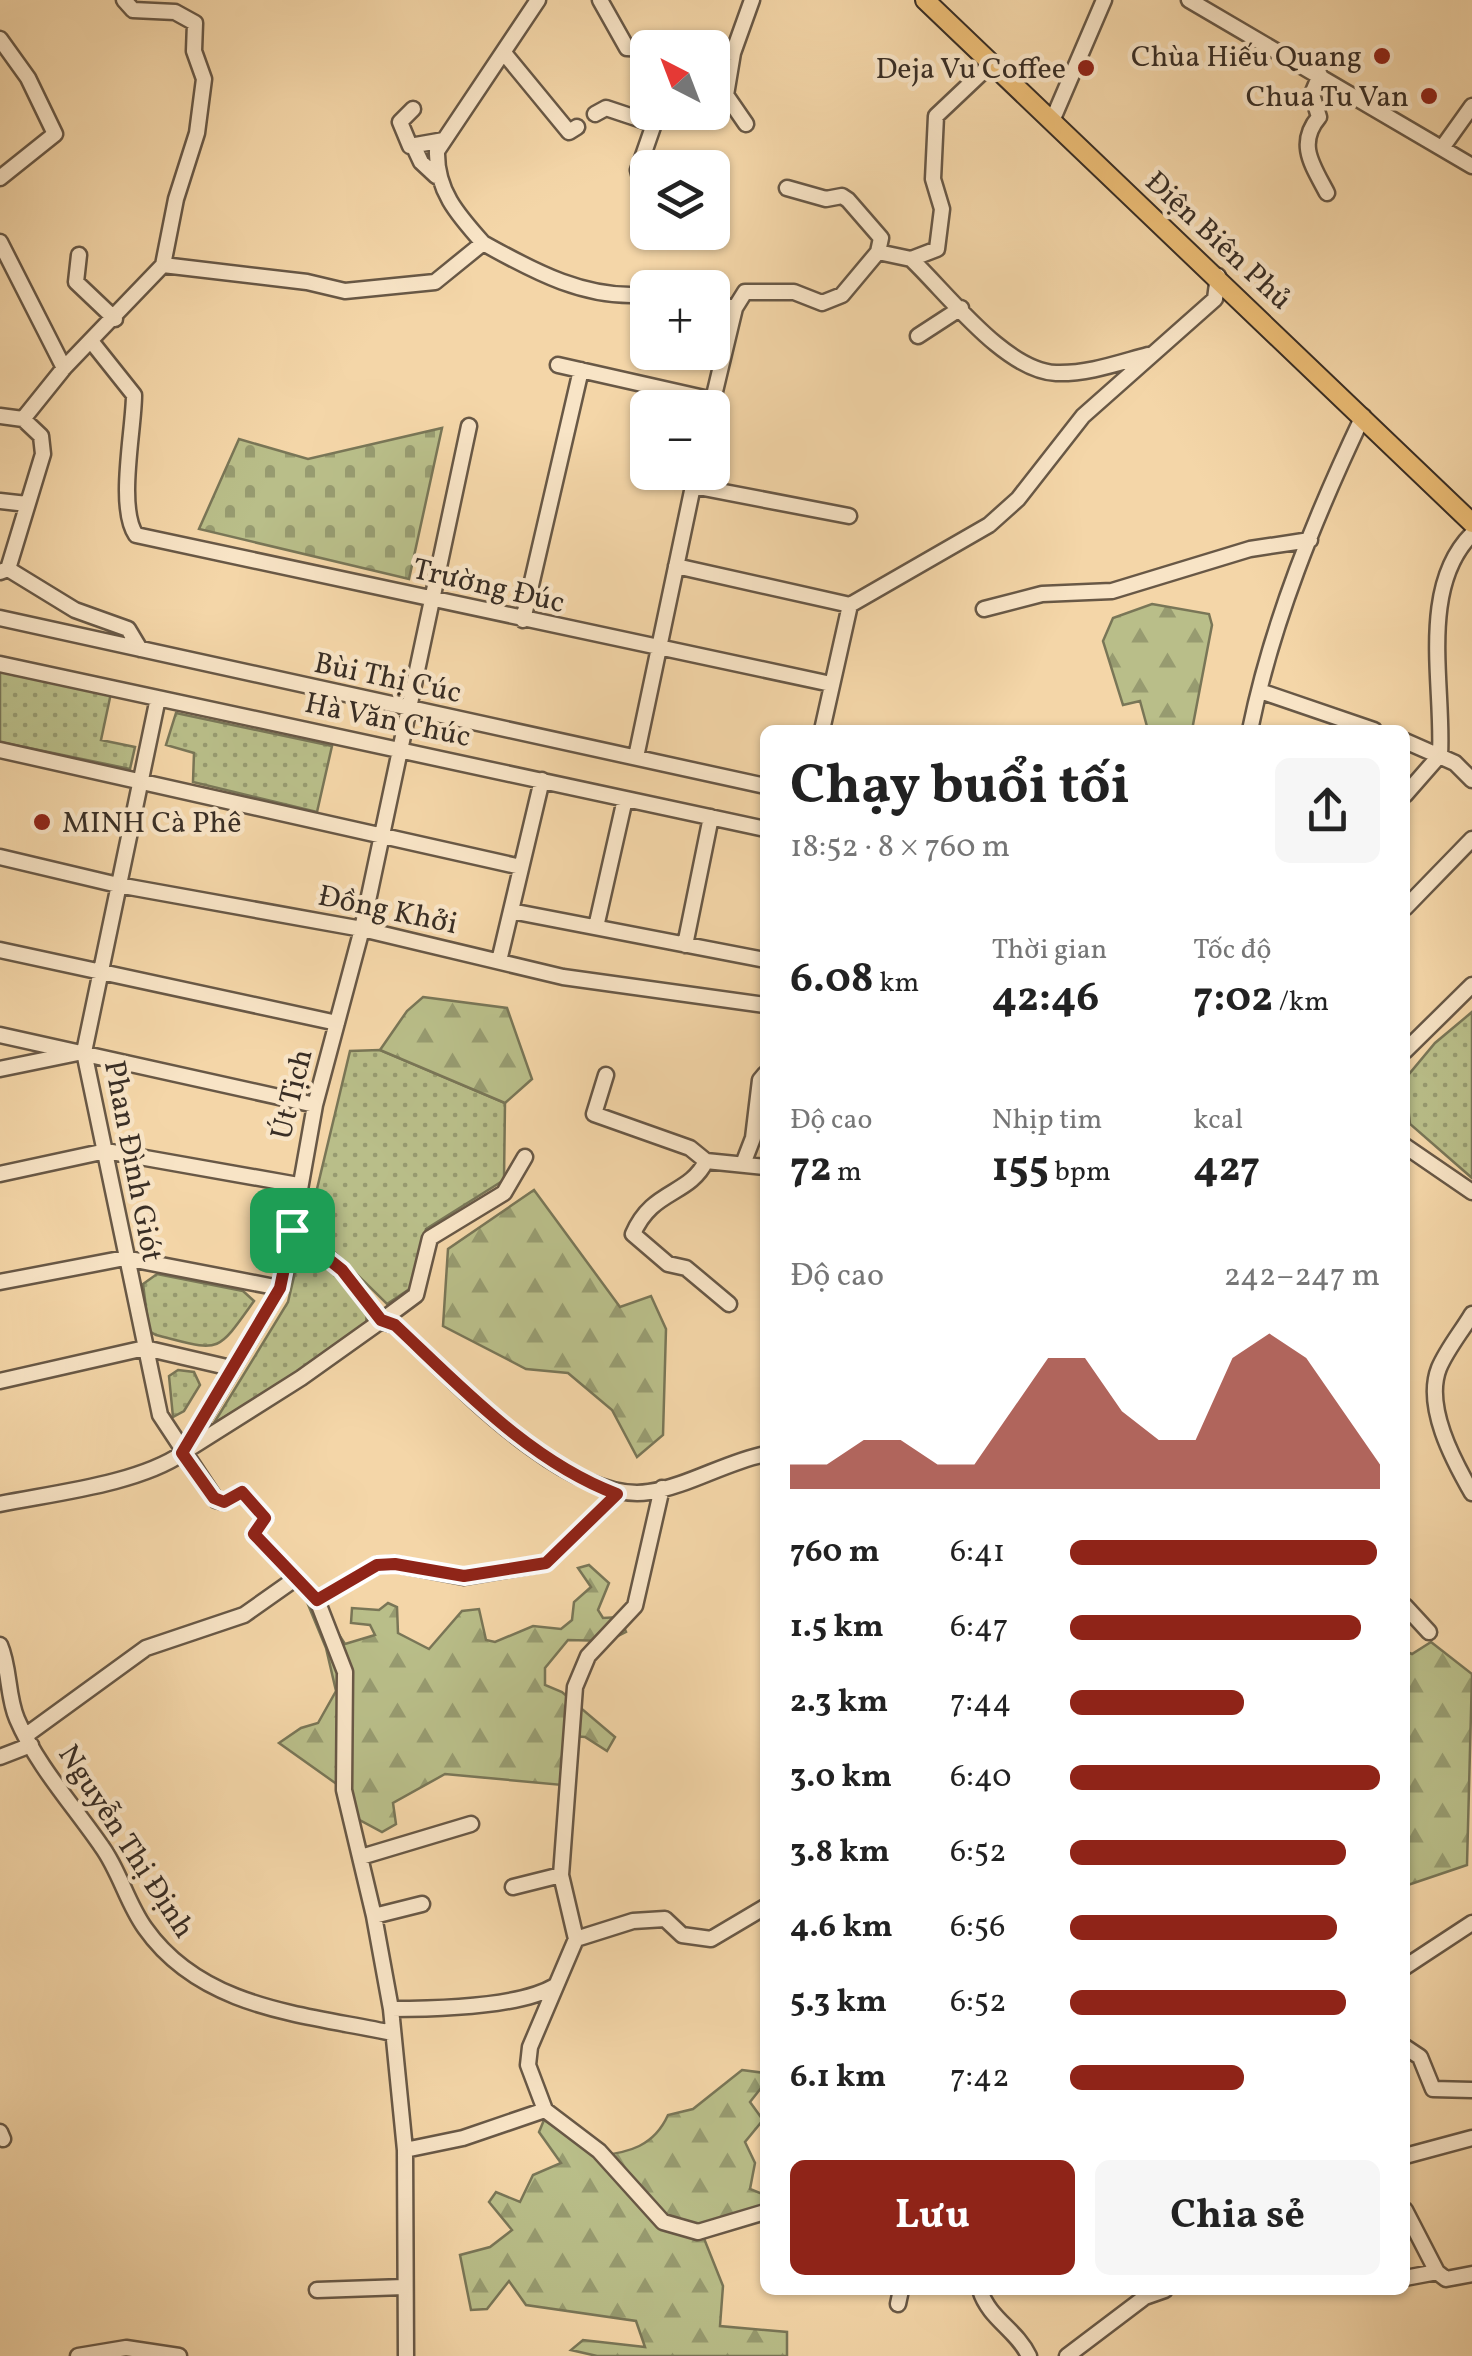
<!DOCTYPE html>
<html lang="vi">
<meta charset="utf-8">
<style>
body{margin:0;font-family:Vollkorn,serif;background:#f6f6f6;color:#222;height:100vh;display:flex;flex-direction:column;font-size:38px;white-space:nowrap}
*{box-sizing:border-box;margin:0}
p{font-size:32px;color:#767676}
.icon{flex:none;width:55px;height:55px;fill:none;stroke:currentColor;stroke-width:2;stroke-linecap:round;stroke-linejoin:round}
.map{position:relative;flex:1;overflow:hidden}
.details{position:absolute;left:760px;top:725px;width:650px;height:1570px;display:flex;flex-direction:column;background:#fff;border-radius:15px;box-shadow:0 2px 8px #0004}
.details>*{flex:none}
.needle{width:65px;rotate:318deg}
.buttons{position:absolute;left:630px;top:30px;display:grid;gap:20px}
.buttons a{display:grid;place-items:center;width:100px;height:100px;border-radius:15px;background:#fff;box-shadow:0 2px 8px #0004;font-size:50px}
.pin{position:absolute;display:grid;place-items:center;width:85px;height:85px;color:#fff;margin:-42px;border-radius:20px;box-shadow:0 5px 15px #0006}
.round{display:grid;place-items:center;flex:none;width:105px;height:105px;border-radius:15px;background:#f6f6f6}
.overview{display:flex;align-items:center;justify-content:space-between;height:170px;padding:0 30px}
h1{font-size:55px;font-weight:700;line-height:75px}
.stats{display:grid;grid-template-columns:repeat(3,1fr);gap:15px;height:170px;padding:10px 30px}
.stats div{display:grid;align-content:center}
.stats b{font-size:42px;font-weight:700}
.stats small{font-size:28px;font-weight:400}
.stats p{font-size:28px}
.chart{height:280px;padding:20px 30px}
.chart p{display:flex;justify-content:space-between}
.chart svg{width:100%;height:180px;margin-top:10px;fill:#8f2418;opacity:.7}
.cta{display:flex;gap:20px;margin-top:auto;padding:20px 30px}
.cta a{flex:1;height:115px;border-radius:15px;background:#8f2418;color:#fff;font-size:40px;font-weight:700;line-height:115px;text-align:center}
.cta a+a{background:#f6f6f6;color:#222}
ul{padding:0 30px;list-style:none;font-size:32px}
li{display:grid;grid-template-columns:160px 120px 1fr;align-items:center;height:75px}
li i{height:25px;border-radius:12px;background:#8f2418}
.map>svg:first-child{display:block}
.grass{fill:url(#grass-dots);stroke:#797657;stroke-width:2.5}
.forest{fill:url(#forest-firs);stroke:#797657;stroke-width:2.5}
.cemetery{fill:url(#cemetery-stones);stroke:#797657;stroke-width:2.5}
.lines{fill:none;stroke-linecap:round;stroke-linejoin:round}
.minor-casing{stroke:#685846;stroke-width:19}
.major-casing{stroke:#392e25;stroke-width:22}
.minor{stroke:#f8e4c6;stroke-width:14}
.major{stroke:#eabb74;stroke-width:18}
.route-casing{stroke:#fff;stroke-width:20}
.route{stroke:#8f2418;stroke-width:12}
.poi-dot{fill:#8f2418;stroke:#f8e4c6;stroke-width:4}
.labels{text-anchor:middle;stroke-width:9;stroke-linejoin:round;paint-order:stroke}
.poi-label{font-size:30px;fill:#392e25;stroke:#f8e4c6;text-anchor:end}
.street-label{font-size:30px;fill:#392e25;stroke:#f8e4c6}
</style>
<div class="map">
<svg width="1472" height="2356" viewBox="0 0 1472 2356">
<defs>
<pattern id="grass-dots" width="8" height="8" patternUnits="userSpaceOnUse" patternTransform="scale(2.5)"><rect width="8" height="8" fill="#b9be89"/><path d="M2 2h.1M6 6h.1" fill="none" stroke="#979b70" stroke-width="1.8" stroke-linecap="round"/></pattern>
<pattern id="forest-firs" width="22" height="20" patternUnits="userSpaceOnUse" patternTransform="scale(2.5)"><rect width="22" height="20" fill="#b9be89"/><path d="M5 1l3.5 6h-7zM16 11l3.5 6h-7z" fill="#979b70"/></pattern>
<pattern id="cemetery-stones" width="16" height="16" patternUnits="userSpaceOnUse" patternTransform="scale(2.5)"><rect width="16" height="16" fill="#b9be89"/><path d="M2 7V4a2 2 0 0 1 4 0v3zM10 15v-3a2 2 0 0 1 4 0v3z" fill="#979b70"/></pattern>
</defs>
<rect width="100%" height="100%" fill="#f4d6a8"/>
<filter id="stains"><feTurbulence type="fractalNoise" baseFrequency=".002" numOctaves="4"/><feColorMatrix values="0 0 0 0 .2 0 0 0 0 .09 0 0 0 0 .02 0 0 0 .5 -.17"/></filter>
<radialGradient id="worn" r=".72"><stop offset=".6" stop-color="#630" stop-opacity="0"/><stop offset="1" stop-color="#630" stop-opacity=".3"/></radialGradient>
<path class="grass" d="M0,670L111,693L101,740L135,747L130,769L0,742Z
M176,713L332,746L317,812L193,782L194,753L166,745Z
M1472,1012V1178L1410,1124L1405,1079L1435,1043Z
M380,1050L505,1103L504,1180L426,1229L411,1288L387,1304L319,1237L311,1214L350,1051Z
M313,1250L367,1309L366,1326L295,1376L214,1423L288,1302L300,1251Z
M157,1274L243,1291L254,1301C215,1356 220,1351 156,1335L149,1331L143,1284Z
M178,1370L194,1372L200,1385L184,1411L173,1417L169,1376Z"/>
<path class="forest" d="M1152,604L1209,614L1212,625L1192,730H1148L1140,701L1123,705L1103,641L1113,618Z
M423,997L507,1008L532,1079L505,1103L380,1050L407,1011Z
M534,1190L620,1307L651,1296L666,1329L663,1435L637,1457L612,1410L568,1373L526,1369L443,1326L448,1249Z
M589,1565L609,1583L598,1610L603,1618L620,1617L626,1632L608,1641L568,1640L545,1668V1685L562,1692L615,1737L607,1751L585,1737L573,1736V1786L445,1774L393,1803L396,1824L382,1832L356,1818L338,1785L279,1743L301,1728L318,1723L336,1691L326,1648L307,1602L316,1599L345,1644L375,1635L370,1625L351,1623L352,1608L379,1610L388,1603L397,1607L398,1633L429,1649L462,1611L479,1609L486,1640L495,1642L533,1626L561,1629L572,1620L574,1602L591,1587L578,1568Z
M1431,1642L1472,1674L1467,1865L1405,1886V1651L1412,1654Z
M742,2070L765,2073V2083L750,2102L763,2120L745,2142L755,2163L750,2189L765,2195V2212L703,2236L723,2286L720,2326L787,2332V2356H597L571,2350L583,2340L645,2347L636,2321L526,2305L509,2281L487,2309L471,2310L460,2255L490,2247L512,2230L489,2202L496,2192L520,2202L533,2175L561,2163L539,2132L544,2120L597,2156C629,2153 654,2146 668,2115L693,2109Z"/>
<path class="cemetery" d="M442,428L409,579L199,529L239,439L308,459Z"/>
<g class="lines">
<defs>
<path id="minor" d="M600,0L627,48L648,49
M1189,0L1472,166
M0,39L28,78L55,134L0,178
M712,52L733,53
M504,53L569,132L577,127
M1320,75L1312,94L1319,117C1296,144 1313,166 1327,193
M413,109L400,122L410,146L444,140
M595,114L606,108L654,124L638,170L648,210
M1052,121L1104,0
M746,124L726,95L733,53L752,0
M414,147L421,162L436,176
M1442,148L1472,106
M787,188L826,199L842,196L848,200L881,238L878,252
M0,242L64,368
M483,243C533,271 588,301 648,294
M79,255L76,282L115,319
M911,259C947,293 1005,371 1056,373C1088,374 1118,363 1148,355
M163,265L307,282L345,291L435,282L483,243C457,214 436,190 437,151L538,0
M712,303L735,308
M918,336L961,308
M91,341L134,395C134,429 117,507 136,535L831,684
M558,365L713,400
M711,408L735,308L745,292H794L822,303L842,295L878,252L911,259L937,249L942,209L933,179L936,116L991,64
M0,416L23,419
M693,486L849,516
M0,501L27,504
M676,566L850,605
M8,569L75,610L128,629L140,649
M0,572L8,569L43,454L41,436L23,419L64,368L163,265L176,199L197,133L204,79L194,51L195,23L175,12L133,10L124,0
M984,609L1042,594L1112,591L1250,549L1310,540
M0,618L765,786
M523,620L581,370
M0,664L765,829
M1260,691L1374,730
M158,698L84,1052L160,1415L216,1500L224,1502L242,1492L265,1518L254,1534L317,1600L345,1672L344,1790L374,1916
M822,730L850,605L989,525L1018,499L1083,416L1215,299L1218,276
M1250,730C1272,622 1316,515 1363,416
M1405,741L1455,763L1472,780
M0,750L521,867
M636,757L696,472
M1405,795L1440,755C1444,686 1418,588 1472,534
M0,857L118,885L362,929L563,977L765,1005
M1405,908L1472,839
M511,911L765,960
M596,927L625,799
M685,945L711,817
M0,950L337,1023
M499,961L542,780
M0,1035L315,1105
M1405,1051L1472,985
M0,1069L78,1053
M606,1075L594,1114L690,1148L706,1161L765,1167
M1405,1146L1472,1192
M706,1161C689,1196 652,1189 633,1234L668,1264L686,1268L729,1304
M743,1164L753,1138L760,1080L765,1074
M0,1174L106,1151L298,1185
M292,1231L342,1270L381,1321L416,1295L430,1238L504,1193L525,1157
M0,1282L125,1258L280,1288
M1472,1314C1462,1331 1447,1349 1439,1368C1424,1406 1453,1460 1472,1493
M0,1381L145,1348L231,1368
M187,1450L301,1378L381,1321L395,1325C452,1378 567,1505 649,1492C688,1486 726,1462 765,1454
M662,1488L635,1606L588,1656L575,1687L561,1875L576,1939L633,1921L665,1919L682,1935L711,1939L765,1907
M0,1504C54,1493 138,1484 183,1453L280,1288L286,1268L315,1105L362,929L469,426
M317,1600L377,1565L395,1564L464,1577L546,1563L617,1494
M1405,1606L1429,1632
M0,1645C10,1668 7,1696 17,1719C37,1766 74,1806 102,1847C120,1872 127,1903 145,1928C202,2009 303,2014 392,2033
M25,1736L146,1648L244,1615L295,1579
M0,1757L31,1745
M361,1857L471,1824
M513,1887L561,1875
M576,1939L530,2047L528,2065L545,2110L599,2151L663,2222L698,2232L765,2212
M1405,1967L1472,1923
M391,2009C433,2009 520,2007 555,1986
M1405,2047L1420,2057L1433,2089L1472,2090
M0,2132L3,2139
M405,2150L463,2138L545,2110
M1405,2156L1472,2138
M1405,2210L1437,2272L1446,2279L1472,2274
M1405,2278L1437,2272
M317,2290L404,2287
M980,2290C989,2319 1016,2329 1029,2356
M898,2304L901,2290
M78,2356L126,2348L179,2356
M406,2356L405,2150L391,2009L374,1916L422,1904
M1067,2356L1145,2297L1165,2290"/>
<path id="major" d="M925,0L1472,523"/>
</defs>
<use href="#minor" class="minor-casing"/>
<use href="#major" class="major-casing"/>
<use href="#minor" class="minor"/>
<use href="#major" class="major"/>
</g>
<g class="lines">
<defs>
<path id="route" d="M292,1230L342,1270L381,1320L395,1325C461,1387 531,1462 617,1494L546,1563L464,1576L395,1564L377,1565L317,1600L254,1534L265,1518L242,1492L224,1502L214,1498L182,1453L280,1288Z"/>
</defs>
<use href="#route" class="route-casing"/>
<use href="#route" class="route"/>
</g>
<g class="poi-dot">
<circle cx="1382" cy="56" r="10"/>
<circle cx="1086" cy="68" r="10"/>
<circle cx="1429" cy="96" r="10"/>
<circle cx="42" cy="822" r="10"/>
</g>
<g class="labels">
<g class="poi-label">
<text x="1362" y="66">Chùa Hiếu Quang</text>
<text x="1066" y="78">Deja Vu Coffee</text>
<text x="1409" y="106">Chua Tu Van</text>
<text x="62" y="832" text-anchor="start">MINH Cà Phê</text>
</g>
<g class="street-label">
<text transform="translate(1219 240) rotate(43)" y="10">Điện Biên Phủ</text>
<text transform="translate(489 585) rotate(13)" y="10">Trường Đúc</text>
<text transform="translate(388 677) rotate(12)" y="10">Bùi Thị Cúc</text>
<text transform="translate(388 719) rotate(12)" y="10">Hà Văn Chúc</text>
<text transform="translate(388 909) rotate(12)" y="10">Đồng Khởi</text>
<text transform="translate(291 1094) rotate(-76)" y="10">Út Tịch</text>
<text transform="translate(134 1161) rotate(79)" y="10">Phan Đình Giót</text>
<text transform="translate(127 1841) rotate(57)" y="10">Nguyễn Thị Định</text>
</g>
</g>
<rect width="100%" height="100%" filter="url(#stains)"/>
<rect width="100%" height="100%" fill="url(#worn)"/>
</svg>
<div class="buttons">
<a><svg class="needle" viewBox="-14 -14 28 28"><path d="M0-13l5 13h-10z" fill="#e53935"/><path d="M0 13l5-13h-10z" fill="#767676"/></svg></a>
<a><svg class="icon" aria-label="layers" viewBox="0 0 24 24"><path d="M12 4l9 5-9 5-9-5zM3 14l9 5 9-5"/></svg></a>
<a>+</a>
<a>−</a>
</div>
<div class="pin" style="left:292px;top:1230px;background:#1e9e55"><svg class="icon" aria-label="arrive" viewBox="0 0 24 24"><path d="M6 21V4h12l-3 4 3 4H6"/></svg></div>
<section class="details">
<div class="overview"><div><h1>Chạy buổi tối</h1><p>18:52 · 8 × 760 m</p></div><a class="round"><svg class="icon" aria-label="share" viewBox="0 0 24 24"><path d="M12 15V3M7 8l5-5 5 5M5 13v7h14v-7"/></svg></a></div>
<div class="stats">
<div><b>6.08<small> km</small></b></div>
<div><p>Thời gian</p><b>42:46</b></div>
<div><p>Tốc độ</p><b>7:02<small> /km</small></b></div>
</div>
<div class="stats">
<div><p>Độ cao</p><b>72<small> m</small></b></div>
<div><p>Nhịp tim</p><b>155<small> bpm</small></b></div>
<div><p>kcal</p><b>427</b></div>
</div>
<div class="chart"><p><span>Độ cao</span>242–247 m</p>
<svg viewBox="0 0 160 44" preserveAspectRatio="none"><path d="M0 44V38L10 38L20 32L30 32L40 38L50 38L60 25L70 12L80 12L90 25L100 32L110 32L120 12L130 6L140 12L150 25L160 38V44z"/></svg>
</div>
<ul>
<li><b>760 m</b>6:41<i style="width:99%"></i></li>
<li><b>1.5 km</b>6:47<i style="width:94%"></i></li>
<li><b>2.3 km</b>7:44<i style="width:56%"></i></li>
<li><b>3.0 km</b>6:40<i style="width:100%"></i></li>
<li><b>3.8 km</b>6:52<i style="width:89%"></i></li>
<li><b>4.6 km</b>6:56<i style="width:86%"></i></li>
<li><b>5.3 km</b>6:52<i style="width:89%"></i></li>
<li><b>6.1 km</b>7:42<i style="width:56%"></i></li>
</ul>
<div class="cta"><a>Lưu</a><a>Chia sẻ</a></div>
</section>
</div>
